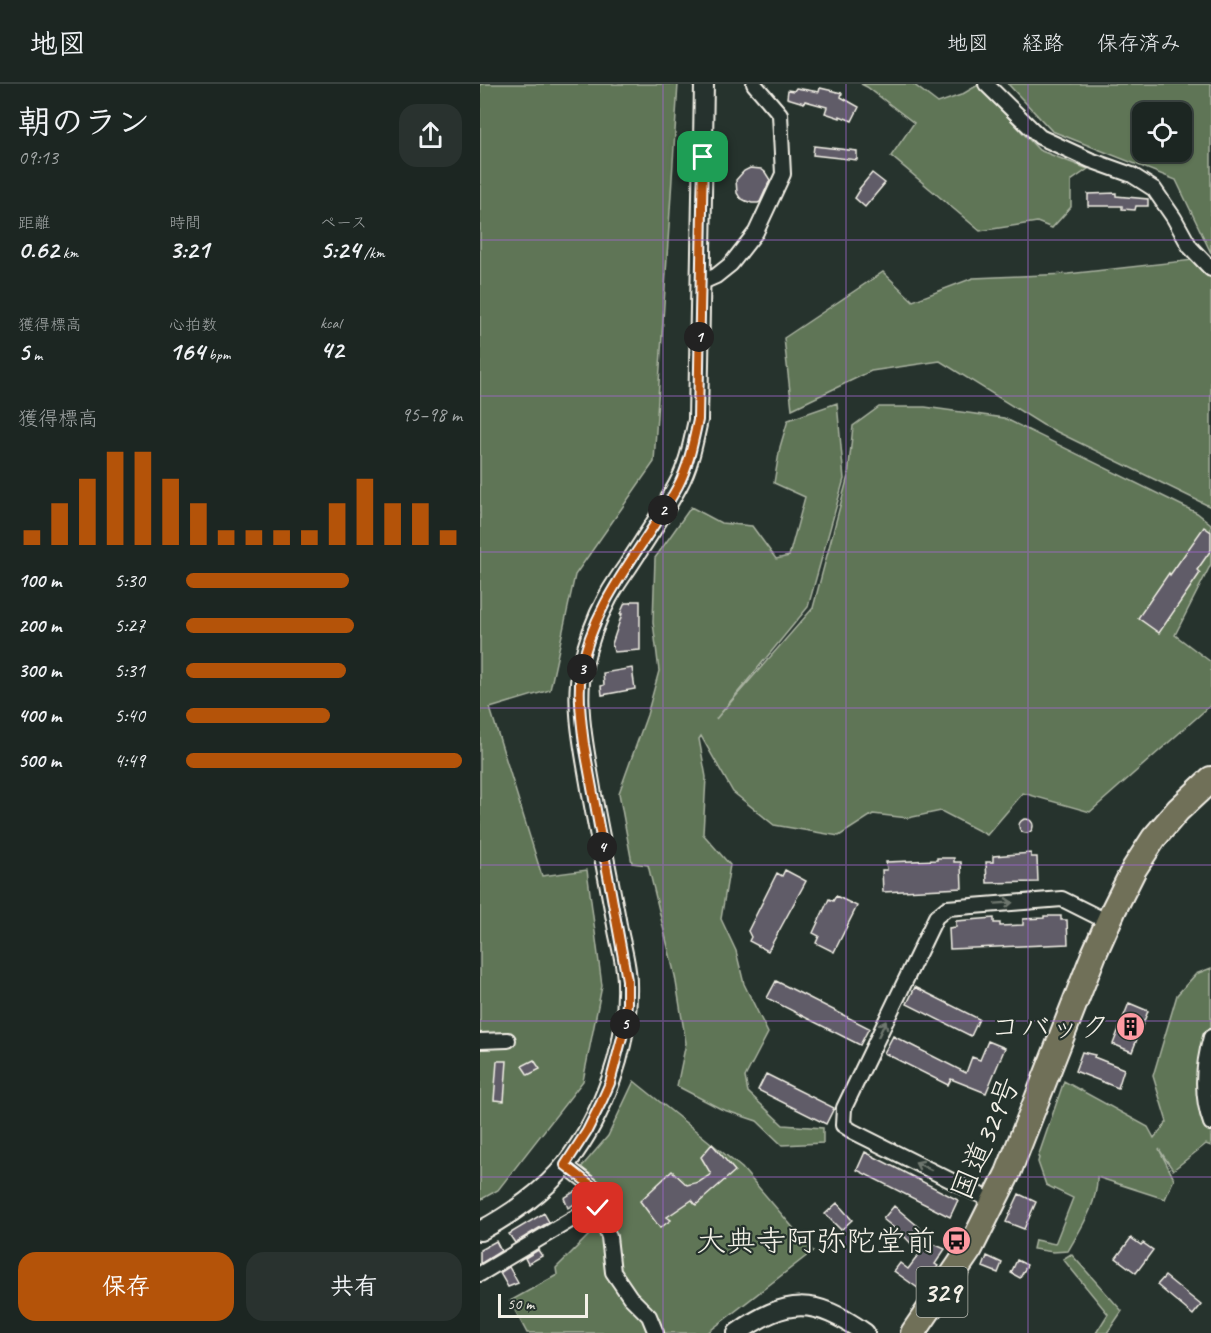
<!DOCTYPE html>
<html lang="ja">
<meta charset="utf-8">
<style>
body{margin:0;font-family:Caveat,"Klee One",sans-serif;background:#29322f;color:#f1f3f6;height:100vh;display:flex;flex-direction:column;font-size:22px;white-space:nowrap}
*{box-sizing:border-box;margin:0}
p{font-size:20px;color:#a0a5a5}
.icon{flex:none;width:33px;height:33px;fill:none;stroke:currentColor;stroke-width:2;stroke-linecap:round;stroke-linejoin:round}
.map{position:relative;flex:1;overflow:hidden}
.drawer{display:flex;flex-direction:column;background:#1c2622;width:480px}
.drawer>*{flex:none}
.buttons{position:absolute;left:652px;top:18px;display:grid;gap:12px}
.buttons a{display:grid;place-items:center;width:60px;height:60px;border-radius:12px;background:#1c2622;box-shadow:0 2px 4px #0004,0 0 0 2px #3a4340;font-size:30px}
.scale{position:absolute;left:18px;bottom:15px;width:90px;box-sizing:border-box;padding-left:6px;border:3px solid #f4f1e8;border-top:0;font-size:16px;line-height:21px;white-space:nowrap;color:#f4f1e8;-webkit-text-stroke:4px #26332d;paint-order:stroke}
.pin{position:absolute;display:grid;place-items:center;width:51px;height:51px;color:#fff;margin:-26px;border-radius:12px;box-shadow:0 3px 9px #0006}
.km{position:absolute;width:30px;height:30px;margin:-15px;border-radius:50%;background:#222;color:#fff;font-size:16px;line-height:30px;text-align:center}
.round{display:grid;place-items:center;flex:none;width:63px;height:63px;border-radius:18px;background:#29322f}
.headline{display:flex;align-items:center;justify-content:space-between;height:102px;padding:0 18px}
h1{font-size:33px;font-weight:800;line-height:45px}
.stats{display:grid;grid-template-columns:repeat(3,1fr);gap:9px;height:102px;padding:6px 18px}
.stats div{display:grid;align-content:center}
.stats b{font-size:26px;font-weight:800}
.stats small{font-size:16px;font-weight:400}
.stats p{font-size:16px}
.chart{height:168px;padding:12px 18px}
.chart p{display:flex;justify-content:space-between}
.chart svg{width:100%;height:108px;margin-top:6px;stroke:#b45309;stroke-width:6}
.button{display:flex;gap:12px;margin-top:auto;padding:12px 18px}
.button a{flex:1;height:69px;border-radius:18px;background:#b45309;color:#fff;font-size:24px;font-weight:800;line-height:69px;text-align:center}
.button a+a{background:#29322f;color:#f1f3f6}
ul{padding:0 18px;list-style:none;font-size:20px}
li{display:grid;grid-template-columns:96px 72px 1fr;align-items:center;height:45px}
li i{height:15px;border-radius:8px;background:#b45309}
header{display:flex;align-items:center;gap:36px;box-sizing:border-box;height:84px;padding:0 30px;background:#1c2622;border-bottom:2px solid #3a4340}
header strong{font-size:28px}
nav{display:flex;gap:33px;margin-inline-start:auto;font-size:21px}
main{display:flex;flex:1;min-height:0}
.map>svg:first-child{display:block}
.green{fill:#5e7457;stroke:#a9b2a0;stroke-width:1.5;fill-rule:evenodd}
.building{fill:#605c67;stroke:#f4f1e8;stroke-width:1.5}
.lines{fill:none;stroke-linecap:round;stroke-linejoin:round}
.street-casing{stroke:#f4f1e8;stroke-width:18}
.secondary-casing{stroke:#f4f1e8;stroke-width:22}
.highway-casing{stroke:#f4f1e8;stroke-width:28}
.street{stroke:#26332d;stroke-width:14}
.secondary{stroke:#26332d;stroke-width:18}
.highway{stroke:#706f59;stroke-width:24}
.oneway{stroke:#6e766e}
.route-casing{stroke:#fff;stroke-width:12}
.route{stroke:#b45309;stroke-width:8}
.grid{fill:none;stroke:#9f67cb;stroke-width:1.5;stroke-opacity:0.55}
.labels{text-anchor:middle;stroke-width:4.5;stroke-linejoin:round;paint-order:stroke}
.shield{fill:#26332d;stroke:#b6b8b0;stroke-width:1.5}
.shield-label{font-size:28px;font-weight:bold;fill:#f4f1e8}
.poi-label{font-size:30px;fill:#f4f1e8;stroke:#26332d;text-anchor:end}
.street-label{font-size:30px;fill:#f4f1e8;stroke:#26332d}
</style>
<header>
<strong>地図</strong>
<nav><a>地図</a><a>経路</a><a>保存済み</a></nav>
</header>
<main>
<section class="drawer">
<div class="headline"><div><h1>朝のラン</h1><p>09:13</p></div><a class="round"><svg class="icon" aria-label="share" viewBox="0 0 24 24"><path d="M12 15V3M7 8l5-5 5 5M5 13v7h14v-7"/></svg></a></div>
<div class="stats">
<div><p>距離</p><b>0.62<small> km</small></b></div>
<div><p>時間</p><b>3:21</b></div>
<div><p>ペース</p><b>5:24<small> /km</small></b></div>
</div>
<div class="stats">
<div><p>獲得標高</p><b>5<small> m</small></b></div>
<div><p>心拍数</p><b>164<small> bpm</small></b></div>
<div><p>kcal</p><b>42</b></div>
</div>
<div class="chart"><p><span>獲得標高</span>95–98 m</p>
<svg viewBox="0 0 160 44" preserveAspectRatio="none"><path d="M5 44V38M15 44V27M25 44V17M35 44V6M45 44V6M55 44V17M65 44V27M75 44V38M85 44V38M95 44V38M105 44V38M115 44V27M125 44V17M135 44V27M145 44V27M155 44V38"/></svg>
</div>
<ul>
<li><b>100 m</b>5:30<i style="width:59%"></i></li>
<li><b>200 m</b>5:27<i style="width:61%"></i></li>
<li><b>300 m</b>5:31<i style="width:58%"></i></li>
<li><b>400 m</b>5:40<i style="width:52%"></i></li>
<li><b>500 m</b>4:49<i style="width:100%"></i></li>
</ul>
<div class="button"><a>保存</a><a>共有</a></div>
</section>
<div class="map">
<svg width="731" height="1249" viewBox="0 0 731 1249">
<rect width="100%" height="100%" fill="#26332d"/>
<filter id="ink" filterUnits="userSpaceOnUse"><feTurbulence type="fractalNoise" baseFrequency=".0167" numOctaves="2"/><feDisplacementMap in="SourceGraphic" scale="12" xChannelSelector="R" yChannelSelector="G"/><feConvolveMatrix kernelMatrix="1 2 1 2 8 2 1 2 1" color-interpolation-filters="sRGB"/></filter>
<g filter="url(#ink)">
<path class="green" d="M0,0H198L174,378L95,491L70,606L10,624L62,792L107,786L122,902L103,997L18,1106L0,1116Z
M381,0H433L458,19L481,11L498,1L559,66L608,85L591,97V123L572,144L557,138L500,147L411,72L434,39L387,3Z
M528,0H731V169L696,96L572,47ZM663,28H702V68H663Z
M731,174V423L563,341L460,277L391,287L312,325L304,254L403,188L433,217L493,194L588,190Z
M357,319L364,395L328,523L236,635L333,524L368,392L373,342L399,323H445L524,334L717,429L731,440V480L695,551L731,578V621L610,728L543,709L507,751L461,727L428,734L393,730L359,752L294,741L253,708L221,652L219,655L226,693L223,750L250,781L241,835L256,867L264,900L288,949L265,993L268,1008L303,1041L343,1044V1059L302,1061L277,1037L241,1025L197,1002L206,959L195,892L168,781L152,779L139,709L167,631L179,587L173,538L175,474L211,423L241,439L272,442L296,475L309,472L325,413L294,399L300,363L308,336Z
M731,884V1062L726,1060L693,1086L679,1065L694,1095L685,1115L617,1093C618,1119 601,1144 588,1167L573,1168L553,1165L555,1156L575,1160L593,1114L566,1101L558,1078L559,1074L558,1073L584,997L668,1043L674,1054L687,1038L673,992L697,911L716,890Z
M154,997L262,1084L333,1167L227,1249H47L30,1217L77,1191L76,1184L118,1142L113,1111L98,1087L128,1052Z
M591,1170L642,1227L627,1249H616L628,1230L583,1175Z"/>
<path class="building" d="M316,4L339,8L340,4L362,9L361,13L379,23L372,37L360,32V34L345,29L347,23L325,17L324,19L307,14L308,6L314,7Z
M334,62L377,67V76L333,71Z
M270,84L281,85L285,88L290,96L280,118L278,119H272L266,117L260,114L257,109L256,96L264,87Z
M392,89L405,99L385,123L375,114L380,106L379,105Z
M636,109V112L668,115V122H656L655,126L642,125V122H608V110Z
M724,443L731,448V466L717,486L720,489L679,549L658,534L689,489L690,491Z
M152,517H160V566L134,568L132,560L142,530H140L145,519H151Z
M152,584L155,605L122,611L121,602L124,601L123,589Z
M539 742a7 7 0 1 1 14 0a7 7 0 1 1-14 0Z
M551,769V773H557L558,798L507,799L506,778H513V772Z
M457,774H474V778H481L482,804L403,808L402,786H407L406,778L457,776Z
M305,786L326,797L288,867L269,857L271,853L268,847L297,789L302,792Z
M356,812L377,822L354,868L336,859L339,852L333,849L349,815L353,817Z
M564,832H581V836H587L588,860L470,865L469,844L476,843V837L514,834V839H520V842L543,841V835L564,834Z
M296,897L389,944L380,961L287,914Z
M435,903L499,935L491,952L427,920Z
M649,919L668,927L652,968L633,960Z
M413,952L486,989L492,973L500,976L508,957L525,964L506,1009L471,995L468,1001L404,969Z
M602,968L615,971L614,973L644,985L638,1004L595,987Z
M54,976L60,985L48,991L42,982Z
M17,977H27L24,1017L14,1016Z
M286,990L354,1024L346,1040L278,1006Z
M232,1060L255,1087L216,1121L212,1116L187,1133L191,1136L180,1144L160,1117L192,1087L207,1101L219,1098L231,1090L221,1073Z
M385,1068L478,1116L470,1133L377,1086Z
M100,1104L108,1112L88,1124L84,1114Z
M539,1110L556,1118L544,1145L526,1138Z
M357,1119L372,1136L361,1146L345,1130Z
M414,1122L439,1143L449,1158L465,1165L455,1180L458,1182L442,1207L414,1187L420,1179L428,1185L440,1169L424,1152L403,1135Z
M64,1129L69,1138L35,1159L29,1150Z
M651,1154L661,1161L663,1159L673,1166L656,1189L636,1174Z
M16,1157L21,1167L0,1180V1166Z
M58,1166L62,1172L48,1180L45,1174Z
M507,1172L522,1179L518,1189L503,1183Z
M537,1176L547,1181L540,1194L531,1189Z
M29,1183L38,1199L28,1203L20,1189Z
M685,1192L721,1221L713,1231L677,1201Z"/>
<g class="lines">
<defs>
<path id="street" d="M506,0L560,53L610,76L652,91L674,105L694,134L710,163L731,185
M220,199L236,192L251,180L276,148L303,90L300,30L274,0
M731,953C723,981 721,1012 731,1039
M0,957L28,956
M85,1081L117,1106L118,1124L129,1153L133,1188L150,1213L169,1232L176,1249
M514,1118L372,1047L363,1041L364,1024L456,833L467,824L582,815L628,838
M0,1190L99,1131L118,1124"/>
<path id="secondary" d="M0,1147C30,1131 65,1107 86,1080C124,1030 149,962 147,899C147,880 140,859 137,841C129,797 120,754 112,711C106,673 94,623 102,585C107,560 116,535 128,513C134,502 141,492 148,482C165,456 183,429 198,401C209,381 213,359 218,336L224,0
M257,1249C307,1214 334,1213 385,1249"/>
<path id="highway" d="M433,1249L490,1165L528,1089L614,870L634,825L654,785L674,754L698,726L731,695"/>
</defs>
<use href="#street" class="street-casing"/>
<use href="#secondary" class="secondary-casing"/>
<use href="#highway" class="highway-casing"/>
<use href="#street" class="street"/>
<use href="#secondary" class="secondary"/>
<use href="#highway" class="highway"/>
</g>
<defs><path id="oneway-shaft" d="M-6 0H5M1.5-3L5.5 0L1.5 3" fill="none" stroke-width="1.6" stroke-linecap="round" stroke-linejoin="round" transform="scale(1.5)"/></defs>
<g class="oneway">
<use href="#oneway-shaft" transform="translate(524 819) rotate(-4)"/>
<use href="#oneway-shaft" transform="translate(402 945) rotate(-64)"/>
<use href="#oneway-shaft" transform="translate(443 1082) rotate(-154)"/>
</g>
</g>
<g class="lines" filter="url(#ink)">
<defs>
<path id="route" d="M118,1124L117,1106L85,1081L107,1047L121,1019L130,999L145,942L147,919V896L104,660C101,636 98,611 101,587C113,516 165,463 198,402C209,381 213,359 218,336L223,73"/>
</defs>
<use href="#route" class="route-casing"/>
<use href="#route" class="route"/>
</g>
<path class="grid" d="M183,0V1249M366,0V1249M548,0V1249M0,156H731M0,312H731M0,468H731M0,624H731M0,781H731M0,937H731M0,1093H731"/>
<defs>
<symbol id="building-disc" viewBox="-11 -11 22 22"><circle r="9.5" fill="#ff9aa2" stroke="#26332d"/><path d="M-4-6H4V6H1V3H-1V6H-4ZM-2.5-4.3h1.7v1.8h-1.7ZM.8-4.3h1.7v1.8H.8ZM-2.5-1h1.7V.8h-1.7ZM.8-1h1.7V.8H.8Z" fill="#111"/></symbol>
<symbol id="bus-disc" viewBox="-11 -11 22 22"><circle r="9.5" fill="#ff9aa2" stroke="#26332d"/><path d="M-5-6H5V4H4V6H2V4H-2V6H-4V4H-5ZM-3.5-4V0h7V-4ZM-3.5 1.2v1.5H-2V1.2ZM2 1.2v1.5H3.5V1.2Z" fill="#111"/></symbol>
</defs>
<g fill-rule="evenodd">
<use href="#building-disc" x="634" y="926" width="33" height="33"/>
<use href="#bus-disc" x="460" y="1140" width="33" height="33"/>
</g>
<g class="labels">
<rect class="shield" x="436.5" y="1183" width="51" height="50" rx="4.5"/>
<g class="shield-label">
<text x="462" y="1218">329</text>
</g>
<g class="poi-label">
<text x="630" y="953">コバック</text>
<text x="456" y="1167">大典寺阿弥陀堂前</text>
</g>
<g class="street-label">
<text transform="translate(505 1054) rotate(-67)" y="10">国道329号</text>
</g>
</g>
</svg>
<div class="buttons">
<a><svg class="icon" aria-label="locate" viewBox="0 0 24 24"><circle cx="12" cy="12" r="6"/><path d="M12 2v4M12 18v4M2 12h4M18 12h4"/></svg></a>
</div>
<div class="scale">50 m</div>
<div class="pin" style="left:223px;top:73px;background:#1e9e55"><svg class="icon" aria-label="arrive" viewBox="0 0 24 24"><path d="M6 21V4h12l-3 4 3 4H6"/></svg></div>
<div class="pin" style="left:118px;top:1124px;background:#d93025"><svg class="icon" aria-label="check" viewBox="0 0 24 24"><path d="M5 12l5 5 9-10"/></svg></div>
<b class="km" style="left:219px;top:253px">1</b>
<b class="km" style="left:183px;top:426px">2</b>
<b class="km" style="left:102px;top:585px">3</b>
<b class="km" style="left:122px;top:763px">4</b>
<b class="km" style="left:145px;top:940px">5</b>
</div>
</main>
